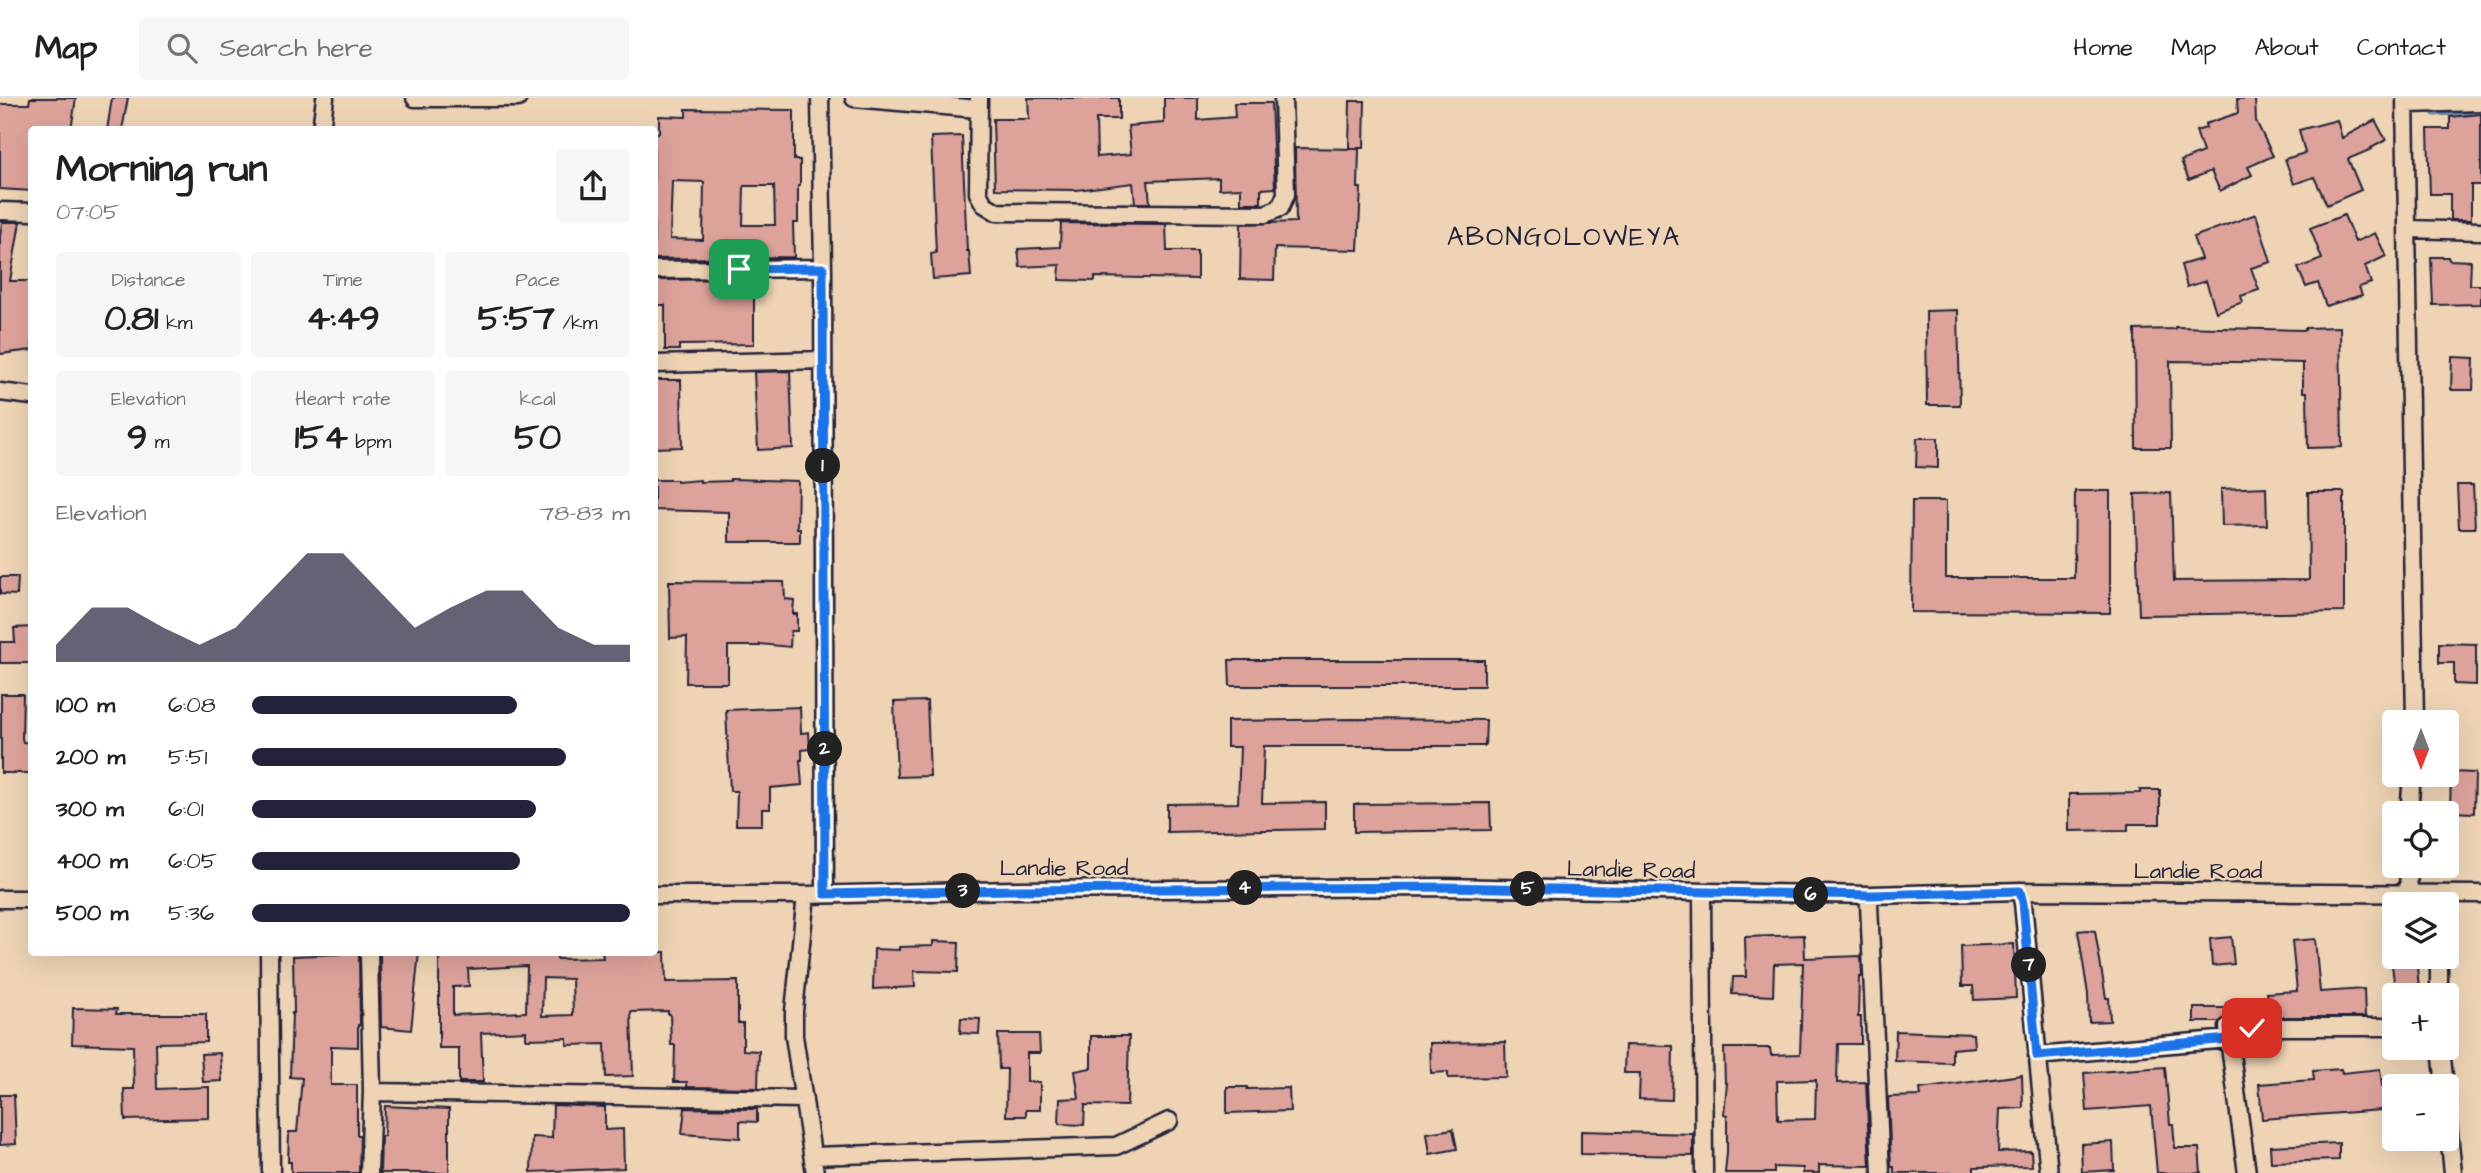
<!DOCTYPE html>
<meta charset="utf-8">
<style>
body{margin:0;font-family:"Architects Daughter",sans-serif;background:#f6f6f6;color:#202124;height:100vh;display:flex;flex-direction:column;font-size:26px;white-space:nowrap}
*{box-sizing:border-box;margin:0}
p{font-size:23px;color:#757577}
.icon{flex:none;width:38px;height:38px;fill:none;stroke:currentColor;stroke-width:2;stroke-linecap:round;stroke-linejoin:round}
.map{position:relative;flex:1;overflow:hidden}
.drawer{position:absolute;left:28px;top:28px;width:630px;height:830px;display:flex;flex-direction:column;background:#fff;border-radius:7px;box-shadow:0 7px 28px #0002}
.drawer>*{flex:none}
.needle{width:46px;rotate:180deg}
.fabs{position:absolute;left:2382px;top:612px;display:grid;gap:14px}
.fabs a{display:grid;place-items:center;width:77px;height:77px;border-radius:7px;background:#fff;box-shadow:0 7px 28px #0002;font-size:35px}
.pin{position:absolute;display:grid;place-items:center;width:60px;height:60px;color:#fff;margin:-30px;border-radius:14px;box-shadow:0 4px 10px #0006}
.km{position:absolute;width:35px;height:35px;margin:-18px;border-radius:50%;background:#222;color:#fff;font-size:19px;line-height:35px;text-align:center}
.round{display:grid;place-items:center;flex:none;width:74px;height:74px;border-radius:7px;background:#f6f6f6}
.head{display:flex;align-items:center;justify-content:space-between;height:119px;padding:0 28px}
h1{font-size:38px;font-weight:800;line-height:52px}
.metrics{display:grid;grid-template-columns:repeat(3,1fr);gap:10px;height:119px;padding:7px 28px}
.metrics div{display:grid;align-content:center;border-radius:7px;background:#f6f6f6;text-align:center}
.metrics b{font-size:35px;font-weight:800}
.metrics small{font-size:19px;font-weight:400}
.metrics p{font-size:19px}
.chart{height:196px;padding:14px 28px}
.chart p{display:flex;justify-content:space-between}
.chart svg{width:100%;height:126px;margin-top:7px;fill:#22223b;opacity:.7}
ul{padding:0 28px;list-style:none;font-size:23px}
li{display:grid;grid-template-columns:112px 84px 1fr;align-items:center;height:52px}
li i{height:18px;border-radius:9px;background:#22223b}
header{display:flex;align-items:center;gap:42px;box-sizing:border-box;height:98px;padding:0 35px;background:#fff;border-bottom:2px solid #e0e0e0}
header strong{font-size:33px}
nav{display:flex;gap:38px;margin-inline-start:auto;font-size:24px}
.search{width:490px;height:63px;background:#f6f6f6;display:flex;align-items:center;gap:18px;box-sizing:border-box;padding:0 24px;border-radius:7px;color:#757577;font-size:26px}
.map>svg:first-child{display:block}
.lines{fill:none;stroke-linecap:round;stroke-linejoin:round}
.stream{stroke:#6989ac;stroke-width:5}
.building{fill:#dda39b;stroke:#22223b;stroke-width:2;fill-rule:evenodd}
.minor-casing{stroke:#22223b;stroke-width:21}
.minor{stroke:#eed4b5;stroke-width:16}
.route-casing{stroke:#fff;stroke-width:14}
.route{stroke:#1a73e8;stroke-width:9}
.labels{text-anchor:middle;stroke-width:5;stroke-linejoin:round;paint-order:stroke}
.street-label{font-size:23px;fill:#22223b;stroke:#eed4b5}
.quarter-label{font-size:26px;letter-spacing:2px;fill:#22223b;stroke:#eed4b5}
</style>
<header>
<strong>Map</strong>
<div class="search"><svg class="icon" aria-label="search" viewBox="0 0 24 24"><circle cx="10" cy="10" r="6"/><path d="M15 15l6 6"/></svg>Search here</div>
<nav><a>Home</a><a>Map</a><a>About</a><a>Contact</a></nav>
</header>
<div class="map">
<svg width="2481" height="1075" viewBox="0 0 2481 1075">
<rect width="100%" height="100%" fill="#eed4b5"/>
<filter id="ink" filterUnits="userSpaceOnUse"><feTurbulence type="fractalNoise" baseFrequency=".0143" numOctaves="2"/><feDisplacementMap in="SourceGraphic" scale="14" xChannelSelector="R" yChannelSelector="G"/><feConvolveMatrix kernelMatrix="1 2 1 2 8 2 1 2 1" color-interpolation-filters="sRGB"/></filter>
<g filter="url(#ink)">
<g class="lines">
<path class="stream" d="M2434,16L2481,14"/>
</g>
<path class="building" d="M30,0H76L71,32H32V93L0,91V6H29Z
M112,0H128L122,32H107Z
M1028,0H1119V21H1096L1097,59L1131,56L1128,28L1164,25V0H1198V22L1235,19L1234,5H1271L1275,90L1261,91V105H1241V90L1219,91V80L1148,83L1150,105H1135L1133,85L1076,92L995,91L993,21H1029Z
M2255,0L2256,23L2273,58L2248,69L2252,77L2220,93L2211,73L2189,82L2181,63L2203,54L2196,33L2206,30L2205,26L2238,15L2237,1Z
M1350,3H1365L1364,50H1349Z
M686,11L794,12V62H800V88H798V125H793L794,159L654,161V35H659V18L686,19ZM672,83L704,84L703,142L670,141ZM744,88H774L775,127H743Z
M2481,16V87H2471V122H2450V96H2430L2428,31H2450V19Z
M2337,22L2342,40L2375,22L2386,42L2371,50L2372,51L2348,61L2361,92L2327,107L2314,79L2294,86L2285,61L2305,55L2299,32Z
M962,38L967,153H969L971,178L933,181L931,156L936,155L931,39Z
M1295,50L1359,51L1358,90H1361L1358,152L1275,150L1274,182L1240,181L1241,126L1296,124Z
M2256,116L2271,164L2251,170L2259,192L2241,198L2243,204L2216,214L2206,183L2187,189L2181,167L2201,161L2193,139Z
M2344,117L2355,144L2375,135L2386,158L2365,168L2371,185L2359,189L2362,197L2326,208L2318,185L2306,189L2298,170L2322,161L2310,130Z
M2,124H20L10,183H32V252L0,256V138Z
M1061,125L1166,126L1167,153H1197V181L1095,179V183L1059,182L1060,167L1020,169L1018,151L1060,149Z
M2431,159H2448L2449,162L2471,163L2470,187H2481V206L2433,207Z
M754,181V246L679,247V252H665V207H654V182Z
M1958,212L1960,307H1927L1926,213Z
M2175,229L2305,232V230L2340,229L2342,349L2308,350L2307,294H2303V265L2170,263L2171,350H2136L2135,232L2175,231Z
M2452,259L2474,260L2473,292H2451Z
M790,273L793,350L758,352L754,274Z
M654,282H681L682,349L654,350Z
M1917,340H1938V370L1916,369Z
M730,381L798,383L797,430H800V444H729V414L654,412V382H677V384L700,382V384L730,383Z
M2457,387H2473L2475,430H2459Z
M2266,389L2267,427L2222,428L2221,391Z
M2075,393H2110V515L1911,514L1912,403H1946V480H2074Z
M2308,394H2344V514L2139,517L2135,396L2171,395L2174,483L2309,482Z
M0,479H18L17,497L0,496Z
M669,483L784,484L785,501L794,502L793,516H797V533H791L790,549L760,546V548H728V585H686L687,539L670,540Z
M32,529V565H0V544H15L14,530Z
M2439,545L2476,546V587L2454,586V565H2439Z
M1229,562H1484V588H1230Z
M1,596H23L22,640L23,644L32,645V675H1Z
M927,603L930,678L897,679L894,604Z
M800,609L801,635L809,634L810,651L802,652V662H800L802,687L770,690V711H762V727H736L737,693H730L726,612Z
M1354,621L1486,622L1485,648H1264L1262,705L1325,704V731L1167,734V706L1238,705L1240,649H1227V623Z
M2451,674L2475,675L2474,715L2450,714Z
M2140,692H2160V726H2128V732L2069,733V696L2140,695Z
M1490,705L1491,732L1354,734V706Z
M2087,832L2095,833L2106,900H2109L2110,923L2089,924L2088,896L2078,833Z
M1804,837L1805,860L1861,858L1862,879H1859L1858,919H1861V946H1838L1837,985L1866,984L1870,1068L1819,1067V1075H1803V1070L1774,1069V1075H1725L1727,1054V1017L1724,1016L1727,985H1725L1724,950H1770L1771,957L1800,956L1803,865L1774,866L1773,898L1732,896L1733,879H1746L1745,839ZM1816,982L1815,1021L1778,1022L1777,983Z
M2231,839L2234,866L2212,868L2210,841Z
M2315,841L2320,894L2364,891L2365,919H2228L2219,924H2194V910H2226V905L2268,904L2267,895L2297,893L2292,843Z
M933,843L959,844L958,874L914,873L915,889L873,891L874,851L899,852V849L933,848Z
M2014,846L2016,900L1974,902L1973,888H1962L1961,848Z
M340,854H359L360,927H358V949L331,948V987H357V1037H360L359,1075H291V1064H288L289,1034H297L302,980L290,979L292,915H294L293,858L340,856Z
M380,854H419L411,932L381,929Z
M439,854H557V861L603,860L602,854H665L666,884L738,883V925H743V952L759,953L758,990L687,989V984H674L675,947H671L670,916H668V913L631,914L633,978L606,979L605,946L567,947V940L526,941V933L481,935L483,984H459V950H439ZM527,868L526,914L453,917V889L469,888L468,871ZM543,880L572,881L573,917L542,918Z
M2391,859H2416L2419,889L2395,891Z
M73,910L117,911L116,916H206V944L156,945L157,991L209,989V1020L125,1022L124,991H134L133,948L72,946Z
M961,920L980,921L979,936L960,935Z
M1896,933L1973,936L1974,949L1952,951V965L1895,963Z
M998,936H1039L1040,955H1027V984H1040V1012H1026V1018H1006L1007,971H999Z
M1091,938H1129L1127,1008L1085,1007L1084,1027L1059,1026L1060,1001L1079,1000L1075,973L1091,970Z
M1505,944L1506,979L1448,980V974L1431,975L1430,945Z
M1625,947L1673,948L1672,1002L1639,1001L1640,975H1624Z
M220,955L222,983L203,984L201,956Z
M2165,969L2170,1026H2173L2175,1050H2199L2201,1075H2157L2151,1008L2087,1013L2084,975Z
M2341,971L2342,975L2380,971L2382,988L2394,987V1011L2262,1021L2259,986L2314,982L2313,973Z
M2022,977L2023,1010L2000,1011L1998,1054L2031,1053L2032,1068L1974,1069V1075H1894V1069H1891L1888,999L1921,998L1920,991Z
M1227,989H1247V991L1289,990L1290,1013L1227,1015Z
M0,997H14L16,1046L0,1047Z
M553,1007L605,1009V1032L623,1031L624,1070L531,1074L532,1039L552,1040Z
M385,1008L449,1011V1075H380L381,1038H384Z
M685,1010L757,1011V1024L740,1023V1040L682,1036Z
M1453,1031L1457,1051L1430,1056L1427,1035Z
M1581,1033L1693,1036V1058L1581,1056Z
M2113,1044L2114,1072L2082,1074L2081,1046Z
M2339,1045V1062L2271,1064L2270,1048Z"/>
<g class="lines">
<defs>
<path id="minor" d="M415,0H518
M820,0L823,170L825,796
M854,0L978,11
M979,0L978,95L984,106L997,114L1265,116L1280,110L1286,96L1283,0
M2405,0L2415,625
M2406,6L2481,4
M321,32L325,0
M0,113L32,114
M2408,131L2481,133
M654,172L823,170
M654,266L823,262
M0,294L32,298
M2409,716L2412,677
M2408,768L2409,796
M2020,793L2023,805L2049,1075
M1702,795L1704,1075
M654,797H806L1012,792L1443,789L1871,797L2020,793L2481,796
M806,797L794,913V938L815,1075
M1871,797L1869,806L1881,1075
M0,801H32
M269,854L271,1075
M369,854L372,994L804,1001
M2439,859V898
M2229,941L2228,929H2394
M2441,950L2445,989
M2037,958L2229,941L2247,1075
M2446,1005L2453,1075
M813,1058L1116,1048L1169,1023
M369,1075L372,994"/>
</defs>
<use href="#minor" class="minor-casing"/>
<use href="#minor" class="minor"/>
</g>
</g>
<g class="lines" filter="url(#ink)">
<defs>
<path id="route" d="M739,171L823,170L825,796L1012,792L1443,789L1871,797L2020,793L2023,805L2037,958L2229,941L2228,929L2252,930"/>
</defs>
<use href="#route" class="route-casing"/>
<use href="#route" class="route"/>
</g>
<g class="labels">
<g class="street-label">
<text x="1064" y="777">Landie Road</text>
<text transform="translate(1631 771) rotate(1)" y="8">Landie Road</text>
<text x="2198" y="780">Landie Road</text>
</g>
<g class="quarter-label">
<text x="1564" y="147">ABONGOLOWEYA</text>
</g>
</g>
</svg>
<div class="fabs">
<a><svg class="needle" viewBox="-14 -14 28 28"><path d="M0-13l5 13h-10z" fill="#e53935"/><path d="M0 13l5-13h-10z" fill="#757577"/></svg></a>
<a><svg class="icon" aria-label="locate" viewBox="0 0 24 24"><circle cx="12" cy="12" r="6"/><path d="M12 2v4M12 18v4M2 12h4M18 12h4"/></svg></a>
<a><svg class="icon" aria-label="layers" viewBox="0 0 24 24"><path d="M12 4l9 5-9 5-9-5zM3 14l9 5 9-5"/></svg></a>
<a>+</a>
<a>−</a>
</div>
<div class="pin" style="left:739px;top:171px;background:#1e9e55"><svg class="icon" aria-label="arrive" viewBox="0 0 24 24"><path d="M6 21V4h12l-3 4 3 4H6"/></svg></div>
<div class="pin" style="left:2252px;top:930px;background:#d93025"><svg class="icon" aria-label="check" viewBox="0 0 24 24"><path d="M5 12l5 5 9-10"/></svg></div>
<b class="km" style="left:823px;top:368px">1</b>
<b class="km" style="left:825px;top:651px">2</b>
<b class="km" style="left:963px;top:793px">3</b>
<b class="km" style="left:1245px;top:790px">4</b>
<b class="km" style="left:1528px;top:791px">5</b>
<b class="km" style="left:1811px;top:797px">6</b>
<b class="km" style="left:2029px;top:867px">7</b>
<section class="drawer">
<div class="head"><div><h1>Morning run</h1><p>07:05</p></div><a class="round"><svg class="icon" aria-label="share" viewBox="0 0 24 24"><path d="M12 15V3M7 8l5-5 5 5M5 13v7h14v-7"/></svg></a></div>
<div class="metrics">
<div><p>Distance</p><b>0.81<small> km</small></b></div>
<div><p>Time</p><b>4:49</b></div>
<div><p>Pace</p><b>5:57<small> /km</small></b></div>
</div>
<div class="metrics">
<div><p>Elevation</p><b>9<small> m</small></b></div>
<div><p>Heart rate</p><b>154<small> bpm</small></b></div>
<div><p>kcal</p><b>50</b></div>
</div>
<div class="chart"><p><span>Elevation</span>78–83 m</p>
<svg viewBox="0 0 160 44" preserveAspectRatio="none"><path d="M0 44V38L10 25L20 25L30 32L40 38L50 32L60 19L70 6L80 6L90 19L100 32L110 25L120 19L130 19L140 32L150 38L160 38V44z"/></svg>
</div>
<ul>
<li><b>100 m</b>6:08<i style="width:70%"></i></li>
<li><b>200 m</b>5:51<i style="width:83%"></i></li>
<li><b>300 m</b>6:01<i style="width:75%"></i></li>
<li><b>400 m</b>6:05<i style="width:71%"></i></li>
<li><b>500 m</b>5:36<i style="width:100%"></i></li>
</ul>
</section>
</div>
